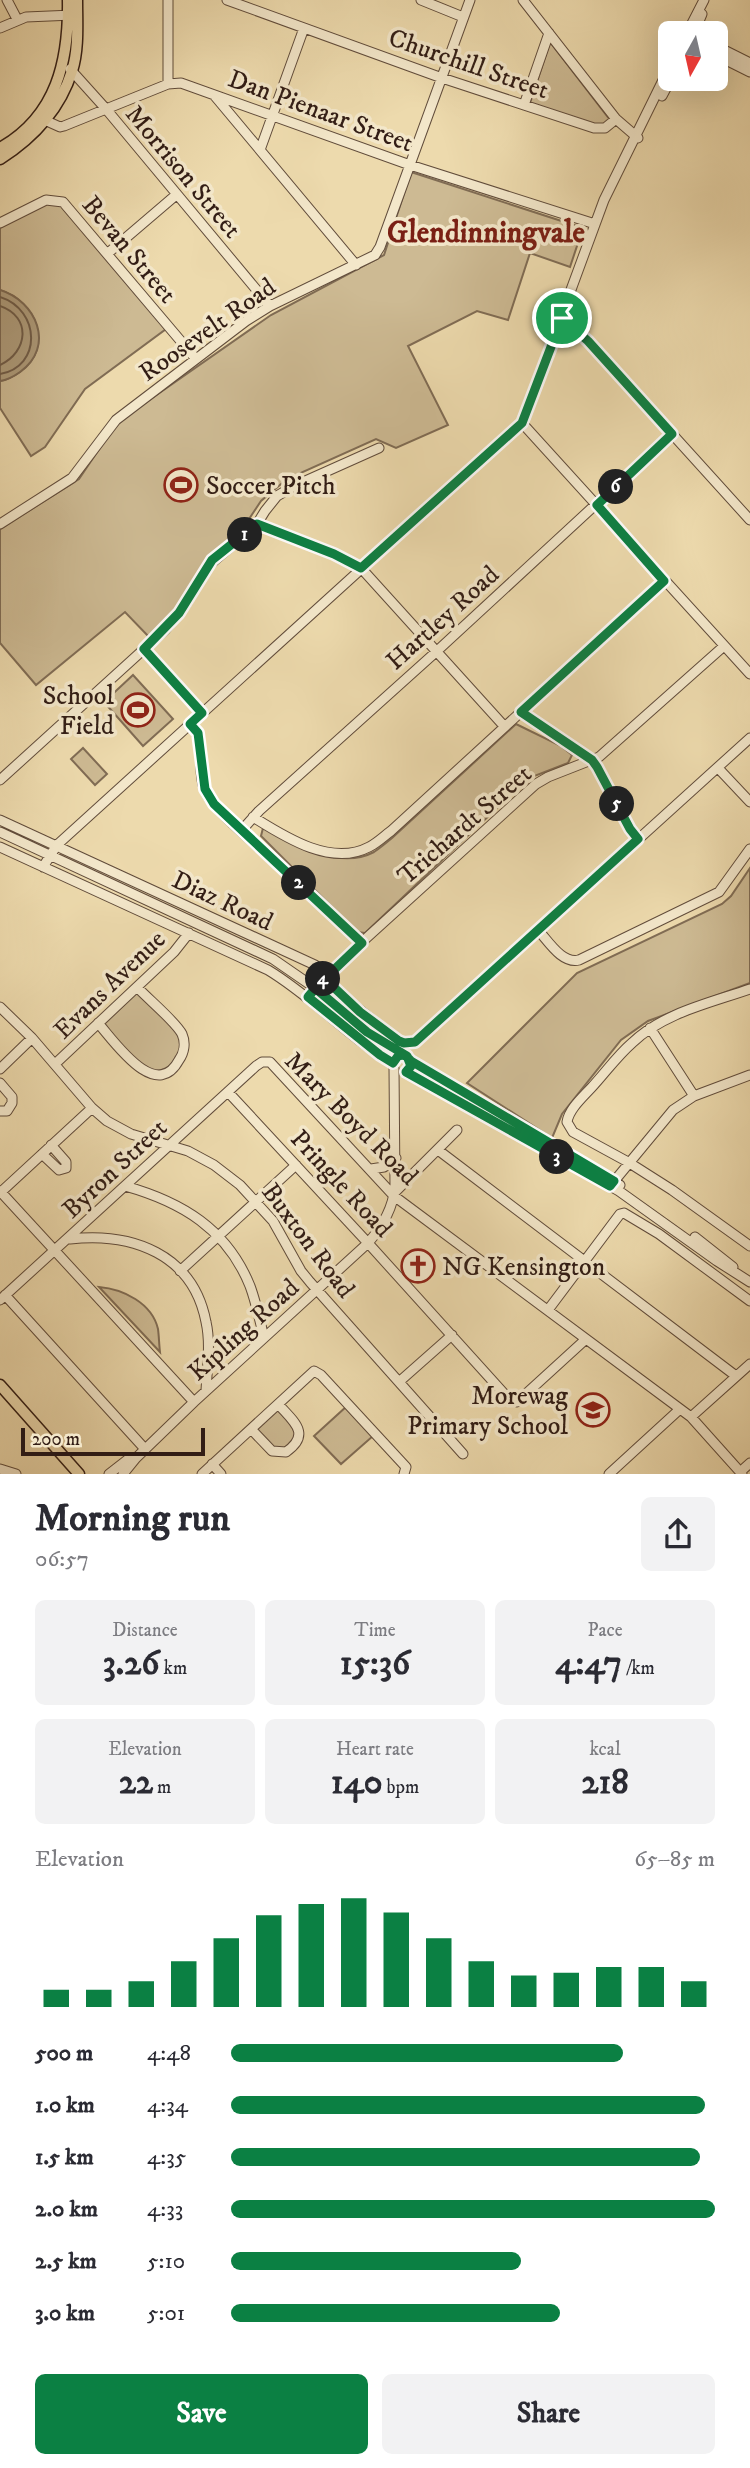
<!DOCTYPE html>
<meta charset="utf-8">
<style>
body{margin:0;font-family:"IM FELL DW Pica",serif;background:#f2f2f3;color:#2b2b33;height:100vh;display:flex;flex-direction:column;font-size:26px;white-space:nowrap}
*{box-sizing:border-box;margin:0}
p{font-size:23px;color:#7c7c81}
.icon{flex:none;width:38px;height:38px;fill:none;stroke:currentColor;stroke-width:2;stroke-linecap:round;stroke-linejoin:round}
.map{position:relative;height:1474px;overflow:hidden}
.details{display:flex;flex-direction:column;background:#fff;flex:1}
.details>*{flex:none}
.needle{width:46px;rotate:188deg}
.controls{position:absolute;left:658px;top:21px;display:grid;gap:14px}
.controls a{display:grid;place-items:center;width:70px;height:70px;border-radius:10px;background:#fff;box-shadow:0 7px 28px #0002;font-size:35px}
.scale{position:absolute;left:21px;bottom:18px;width:184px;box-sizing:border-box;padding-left:7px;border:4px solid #321d15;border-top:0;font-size:19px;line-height:24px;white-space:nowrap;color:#321d15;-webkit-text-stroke:5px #f3e7ca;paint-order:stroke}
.pin{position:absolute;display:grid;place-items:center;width:60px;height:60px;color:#fff;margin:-30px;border:4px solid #fff;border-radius:50%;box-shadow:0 2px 7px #0007}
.km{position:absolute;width:35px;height:35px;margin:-18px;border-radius:50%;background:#222;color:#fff;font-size:19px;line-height:35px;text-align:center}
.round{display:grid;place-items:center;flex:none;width:74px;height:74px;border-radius:10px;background:#f2f2f3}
.headline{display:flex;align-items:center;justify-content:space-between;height:119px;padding:0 35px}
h1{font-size:38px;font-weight:800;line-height:52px}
.metrics{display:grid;grid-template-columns:repeat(3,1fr);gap:10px;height:119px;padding:7px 35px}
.metrics div{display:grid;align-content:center;border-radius:10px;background:#f2f2f3;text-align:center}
.metrics b{font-size:35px;font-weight:800}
.metrics small{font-size:19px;font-weight:400}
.metrics p{font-size:19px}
.chart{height:196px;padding:14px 35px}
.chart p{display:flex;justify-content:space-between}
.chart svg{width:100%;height:126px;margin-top:7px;stroke:#0b8043;stroke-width:6}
.primary-button{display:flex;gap:14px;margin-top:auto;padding:14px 35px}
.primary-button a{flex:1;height:80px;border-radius:10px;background:#0b8043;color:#fff;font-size:28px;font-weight:800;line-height:80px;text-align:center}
.primary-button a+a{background:#f2f2f3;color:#2b2b33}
ul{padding:0 35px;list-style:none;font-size:23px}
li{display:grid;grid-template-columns:112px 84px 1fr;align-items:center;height:52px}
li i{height:18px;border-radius:9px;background:#0b8043}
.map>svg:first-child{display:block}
.green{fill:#cdba93;stroke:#806c54;stroke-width:2}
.water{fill:#ad9a79;stroke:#7c6851;stroke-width:2}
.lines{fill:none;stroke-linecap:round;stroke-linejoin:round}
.shore{stroke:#705c47;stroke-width:2}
.minor-casing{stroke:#614c3b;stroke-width:11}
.major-casing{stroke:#321d15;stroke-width:13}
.minor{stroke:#f3e7ca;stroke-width:9}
.major{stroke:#eddaad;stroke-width:10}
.route-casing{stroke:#fff;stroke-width:14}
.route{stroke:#0b8043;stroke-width:9}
.labels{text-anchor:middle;stroke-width:7;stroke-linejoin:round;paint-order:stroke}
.street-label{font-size:26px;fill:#321d15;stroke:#f3e7ca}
.poi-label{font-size:26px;fill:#321d15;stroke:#f3e7ca;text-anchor:start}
.quarter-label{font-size:30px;font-weight:bold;fill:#7a1f14;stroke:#f3e7ca}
</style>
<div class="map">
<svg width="750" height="1474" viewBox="0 0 750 1474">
<rect width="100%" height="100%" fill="#eddaad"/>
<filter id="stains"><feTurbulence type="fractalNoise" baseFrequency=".00286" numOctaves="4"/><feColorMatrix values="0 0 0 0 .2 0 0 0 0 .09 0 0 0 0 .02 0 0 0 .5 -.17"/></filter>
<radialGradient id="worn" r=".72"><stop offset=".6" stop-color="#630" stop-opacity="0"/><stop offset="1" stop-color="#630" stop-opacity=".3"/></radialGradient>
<path class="green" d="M550,42L610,120L600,127L530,103Z
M411,172L583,228L570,267L530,253L508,320L477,311L408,346L448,425L396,448L376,439L287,479L261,501L245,525L205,561L175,610L150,638L125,612L36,685L0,643V529L79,479L112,430L125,417L271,315L384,255Z
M46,203H59L166,329L85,389L45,447L31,456L0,408V381C8,380 13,377 20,372C55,347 36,301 0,290V227Z
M133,675L173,719L143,746L104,702Z
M516,724L561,746L572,755L568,763L529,778L365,933L357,932L261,836L263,828C296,843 338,871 374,852C380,848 386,843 392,838Z
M83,748L107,774L95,785L71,759Z
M750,868V983L648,1021L621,1040L562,1114L552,1138L467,1083L577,973L722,904L731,896Z
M136,993C145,998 176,1026 179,1036C188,1059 160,1081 140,1066C126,1055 115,1037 104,1024Z
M99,1287C123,1289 152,1303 158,1329C159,1336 159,1344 160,1352Z
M347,1406L373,1436L341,1464L314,1436Z
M279,1410L297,1428L296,1441L286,1450L273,1449L256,1429L274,1411Z"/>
<path class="water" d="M0,290C36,301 56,346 20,372C13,377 8,380 0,381Z"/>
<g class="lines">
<path class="shore" d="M0,297C41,310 42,367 0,374
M0,306C32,317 28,352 0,365"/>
<defs>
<path id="minor" d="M7,0L17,19
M168,0V84
M227,0L442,78L594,128H605L616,119
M421,0L463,17
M523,0L616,119L638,138
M0,28L26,17L73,15
M687,33L704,0
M694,33L702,14
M716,46L750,63
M716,55L750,72
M70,69L106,109L270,306
M214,95L356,265
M662,96L671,79
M524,105L549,33
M40,118L60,127L64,126L168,84L181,83L410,165L595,224
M260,150L304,28
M0,223L46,200L63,202L196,359
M107,254L176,195
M562,318L588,341L750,520
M522,423L750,674
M0,524L72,478L116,420L246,321L270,306L375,255L380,247L470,0
M257,524L334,554L361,568L504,726
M144,649L202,713
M521,712L592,760L597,767L630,829L638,839
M190,724C208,743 196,766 204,788C209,802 223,814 233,824L362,942
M718,768L750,802
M0,780L165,630L186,604L208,566L257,524L265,511L277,496L294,486L379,448
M253,817C285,837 331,867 369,847C377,843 384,836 391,831L664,581
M0,820L315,965L341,995L399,1041L410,1043L418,1039L750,738
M241,831L259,811L437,651L672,434
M0,832L273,959L315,988L367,1032L404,1055
M0,847L268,970C313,997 348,1037 393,1063
M43,867L57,845L522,423L604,200L670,66
M538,930C549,942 562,964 579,960L719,892L750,849
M750,989C710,1003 663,1013 632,1043C617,1056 605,1073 592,1087C583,1097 569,1109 567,1122L573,1132L628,1162L672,1190L750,1246
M308,997L315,988L362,942L536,784L548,777L599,757L724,646
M0,1007L32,1038L92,1108L107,1121L131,1134L188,1151L214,1165L240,1185L273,1221L301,1271L310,1282L463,1454
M98,1023C114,1041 156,1103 179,1060C184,1053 186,1043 182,1034C176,1022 148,999 137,987
M650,1028L694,1096
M411,1061L620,1185
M55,1064L174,952L189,933
M0,1069L32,1038
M406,1072L619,1191L717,1261L750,1282
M0,1083L12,1097V1103L7,1111H0
M228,1092L368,1243L508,1398
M438,1150L736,1376
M42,1154L59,1170L66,1168V1162L51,1145
M371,1169L384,1167L396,1158
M611,1185L673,1110L694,1096L750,1075
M125,1186C182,1202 227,1229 250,1286C256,1302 260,1321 264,1338
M0,1191L194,1402
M1,1192L92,1108
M395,1192L457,1130
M695,1237L733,1267
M70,1239C132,1232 193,1254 206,1322C211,1344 207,1369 206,1391
M180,1271L296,1165
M5,1295L145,1449
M0,1300L256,1066L262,1062H270L394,1196L691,1417L742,1474
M548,1310L620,1214L624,1213L659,1234L750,1301
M400,1381L452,1335
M517,1402L586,1339
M691,1417L750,1364
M251,1429L272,1451L286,1452C312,1434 293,1421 278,1404
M212,1464L221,1474
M0,1469L16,1474
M740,1472L750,1463
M109,1474L127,1460L136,1458
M123,1474L136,1458L194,1402L368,1243C382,1227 393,1208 395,1187L394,1068
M202,1474L314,1371L321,1375L406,1467L404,1474
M609,1474L680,1409"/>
<path id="major" d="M0,148C57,116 69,60 68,0
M0,159C33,138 60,109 72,71C79,49 77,23 77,0
M0,1385L79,1474"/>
</defs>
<use href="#minor" class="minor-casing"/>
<use href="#major" class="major-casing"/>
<use href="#minor" class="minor"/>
<use href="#major" class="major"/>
</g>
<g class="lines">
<defs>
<path id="route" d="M562,318L522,423L361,568L334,554L257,524L212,560L179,613L144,649L202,713L190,724L198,733L205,789L214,804L362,943L315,988L367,1032L407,1056L411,1066L406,1072L610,1186L614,1181L411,1061C407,1056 404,1054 398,1056L393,1063L380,1055L308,997L324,978L360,1012L399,1041L404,1043L415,1042L638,839L630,829L597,767L592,760L521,712L664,581L597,505L672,434L588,341L562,318"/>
</defs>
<use href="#route" class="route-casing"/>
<use href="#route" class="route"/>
</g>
<defs>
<symbol id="stadium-ring" viewBox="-11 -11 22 22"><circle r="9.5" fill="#f3e7ca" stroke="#8f2418" stroke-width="1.5"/><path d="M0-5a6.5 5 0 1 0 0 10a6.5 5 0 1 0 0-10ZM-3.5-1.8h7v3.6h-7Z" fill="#8f2418"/></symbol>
<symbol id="church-ring" viewBox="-11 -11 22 22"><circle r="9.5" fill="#f3e7ca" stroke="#8f2418" stroke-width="1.5"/><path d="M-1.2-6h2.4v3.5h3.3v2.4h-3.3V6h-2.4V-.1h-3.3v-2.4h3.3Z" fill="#8f2418"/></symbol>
<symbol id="school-ring" viewBox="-11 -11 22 22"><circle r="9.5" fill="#f3e7ca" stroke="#8f2418" stroke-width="1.5"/><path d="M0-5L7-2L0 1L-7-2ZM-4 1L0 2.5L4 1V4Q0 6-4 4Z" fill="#8f2418"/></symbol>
</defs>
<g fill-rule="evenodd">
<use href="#stadium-ring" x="162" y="466" width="38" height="38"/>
<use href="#stadium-ring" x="119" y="691" width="38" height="38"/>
<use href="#church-ring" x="399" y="1247" width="38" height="38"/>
<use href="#school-ring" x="574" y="1391" width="38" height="38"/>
</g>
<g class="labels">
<g class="street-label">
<text transform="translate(469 63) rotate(19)" y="9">Churchill Street</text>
<text transform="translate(321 110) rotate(20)" y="9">Dan Pienaar Street</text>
<text transform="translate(184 171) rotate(50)" y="9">Morrison Street</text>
<text transform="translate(130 249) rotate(50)" y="9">Bevan Street</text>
<text transform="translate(207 329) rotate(-35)" y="9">Roosevelt Road</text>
<text transform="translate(442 617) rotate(-42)" y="9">Hartley Road</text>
<text transform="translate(464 824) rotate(-41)" y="9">Trichardt Street</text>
<text transform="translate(223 900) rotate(25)" y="9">Diaz Road</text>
<text transform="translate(109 984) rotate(-44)" y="9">Evans Avenue</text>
<text transform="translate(352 1118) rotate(45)" y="9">Mary Boyd Road</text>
<text transform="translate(114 1168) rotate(-43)" y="9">Byron Street</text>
<text transform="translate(342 1183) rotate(47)" y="9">Pringle Road</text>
<text transform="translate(309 1240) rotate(53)" y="9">Buxton Road</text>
<text transform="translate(243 1329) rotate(-42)" y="9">Kipling Road</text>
</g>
<g class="poi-label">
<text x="206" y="494">Soccer Pitch</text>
<text x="114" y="704" text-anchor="end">School<tspan x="114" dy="30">Field</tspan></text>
<text x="442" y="1275">NG Kensington</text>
<text x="568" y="1404" text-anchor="end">Morewag<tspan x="568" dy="30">Primary School</tspan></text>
</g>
<g class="quarter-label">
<text x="486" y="242">Glendinningvale</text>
</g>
</g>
<rect width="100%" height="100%" filter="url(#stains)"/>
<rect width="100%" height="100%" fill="url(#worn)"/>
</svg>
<div class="controls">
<a><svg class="needle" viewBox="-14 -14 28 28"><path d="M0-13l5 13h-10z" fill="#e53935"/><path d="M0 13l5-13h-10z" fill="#7c7c81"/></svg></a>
</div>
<div class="scale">200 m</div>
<div class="pin" style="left:562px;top:318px;background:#1e9e55"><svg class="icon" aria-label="arrive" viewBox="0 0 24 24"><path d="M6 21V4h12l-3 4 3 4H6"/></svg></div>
<b class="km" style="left:245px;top:535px">1</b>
<b class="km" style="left:299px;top:883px">2</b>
<b class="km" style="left:557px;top:1157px">3</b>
<b class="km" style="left:323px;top:979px">4</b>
<b class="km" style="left:617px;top:804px">5</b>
<b class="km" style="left:616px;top:487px">6</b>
</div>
<section class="details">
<div class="headline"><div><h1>Morning run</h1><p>06:57</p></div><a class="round"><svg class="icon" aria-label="share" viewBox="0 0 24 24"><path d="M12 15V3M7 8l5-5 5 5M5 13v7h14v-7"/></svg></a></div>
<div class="metrics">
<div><p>Distance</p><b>3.26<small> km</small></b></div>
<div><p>Time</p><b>15:36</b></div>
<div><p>Pace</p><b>4:47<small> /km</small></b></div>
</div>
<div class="metrics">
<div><p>Elevation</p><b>22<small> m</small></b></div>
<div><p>Heart rate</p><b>140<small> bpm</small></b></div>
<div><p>kcal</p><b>218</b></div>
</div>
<div class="chart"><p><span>Elevation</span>65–85 m</p>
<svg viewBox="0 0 160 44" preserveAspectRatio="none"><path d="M5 44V38M15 44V38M25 44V35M35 44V28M45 44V20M55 44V12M65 44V8M75 44V6M85 44V11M95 44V20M105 44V28M115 44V33M125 44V32M135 44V30M145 44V30M155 44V35"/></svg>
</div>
<ul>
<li><b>500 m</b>4:48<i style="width:81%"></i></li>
<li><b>1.0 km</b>4:34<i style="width:98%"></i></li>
<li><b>1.5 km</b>4:35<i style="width:97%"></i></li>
<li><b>2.0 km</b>4:33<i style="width:100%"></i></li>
<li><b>2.5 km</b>5:10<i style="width:60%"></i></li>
<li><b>3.0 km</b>5:01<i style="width:68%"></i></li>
</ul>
<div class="primary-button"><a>Save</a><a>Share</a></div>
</section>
